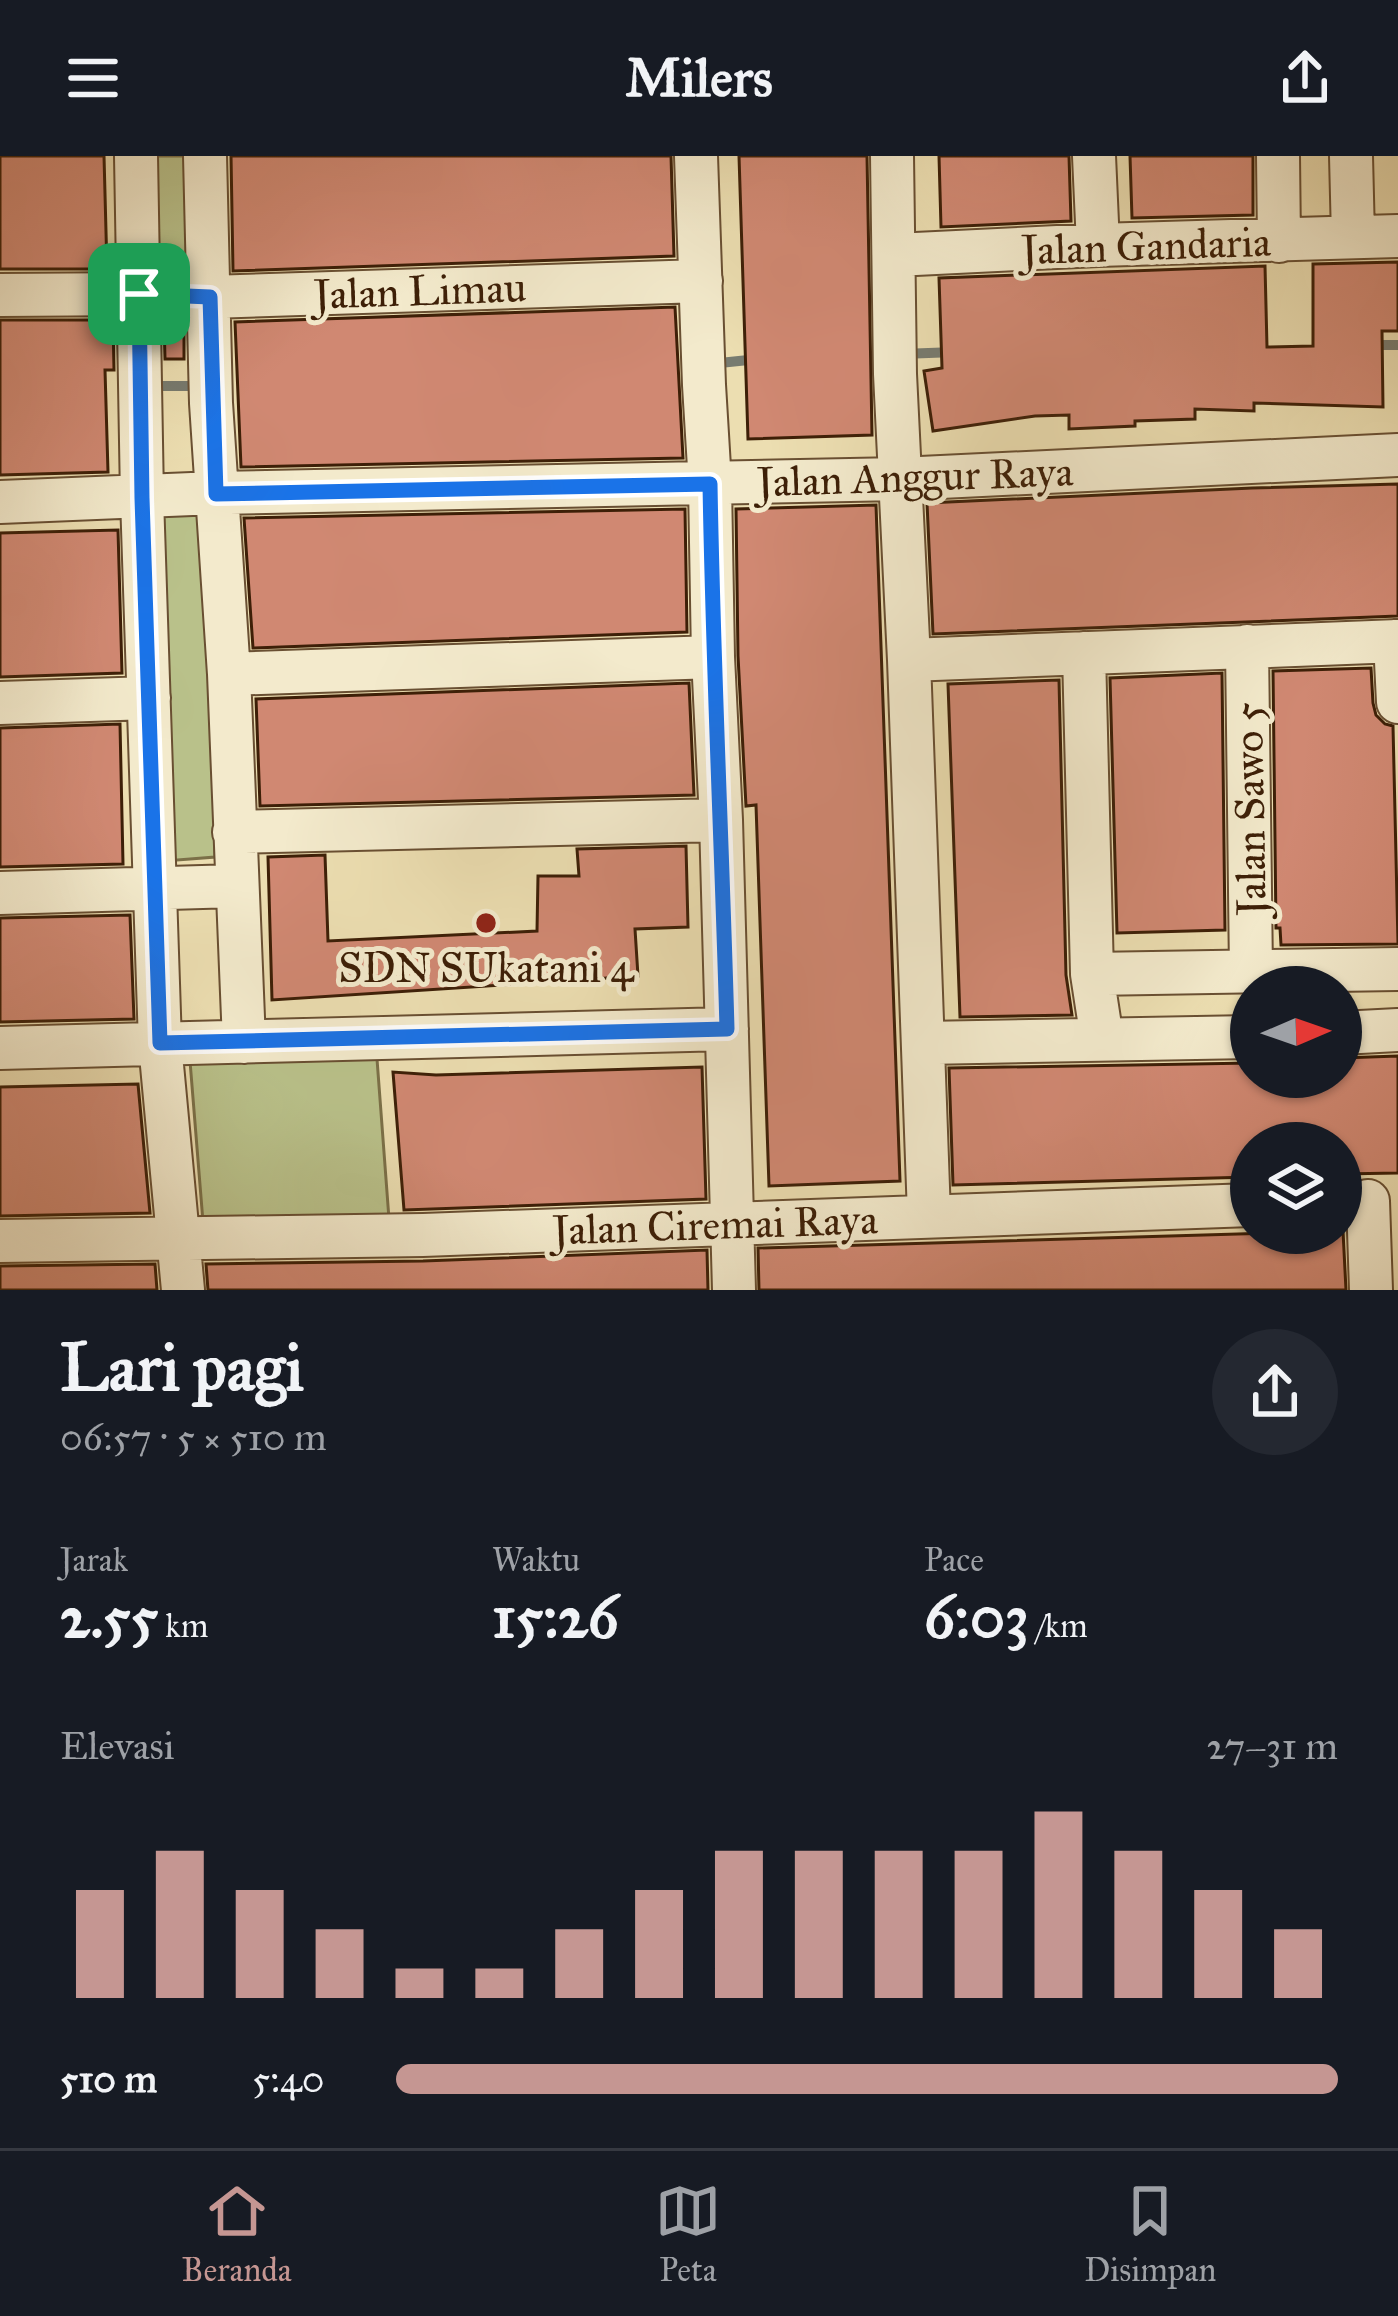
<!DOCTYPE html>
<html lang="id">
<meta charset="utf-8">
<style>
body{margin:0;font-family:"IM FELL Great Primer",serif;background:#242831;color:#f1f3f6;height:100vh;display:flex;flex-direction:column;font-size:45px;white-space:nowrap}
*{box-sizing:border-box;margin:0}
p{font-size:39px;color:#9ea1a6}
.icon{flex:none;width:66px;height:66px;fill:none;stroke:currentColor;stroke-width:2;stroke-linecap:round;stroke-linejoin:round}
.map{position:relative;height:1134px;overflow:hidden}
.drawer{display:flex;flex-direction:column;background:#171b24;flex:1}
.drawer>*{flex:none}
.needle{width:78px;rotate:88deg}
.tools{position:absolute;left:1230px;top:810px;display:grid;gap:24px}
.tools a{display:grid;place-items:center;width:132px;height:132px;border-radius:50%;background:#171b24;box-shadow:0 3px 9px #0004;font-size:60px}
.pin{position:absolute;display:grid;place-items:center;width:102px;height:102px;color:#fff;margin:-51px;border-radius:24px;box-shadow:0 6px 18px #0006}
.round{display:grid;place-items:center;flex:none;width:126px;height:126px;border-radius:63px;background:#242831}
.head{display:flex;align-items:center;justify-content:space-between;height:204px;padding:0 60px}
h1{font-size:66px;font-weight:700;line-height:90px}
.stats{display:grid;grid-template-columns:repeat(3,1fr);gap:18px;height:204px;padding:12px 60px}
.stats div{display:grid;align-content:center}
.stats b{font-size:60px;font-weight:700}
.stats small{font-size:33px;font-weight:400}
.stats p{font-size:33px}
.chart{height:336px;padding:24px 60px}
.chart p{display:flex;justify-content:space-between}
.chart svg{width:100%;height:216px;margin-top:12px;stroke:#c59692;stroke-width:6}
ul{padding:0 60px;list-style:none;font-size:39px}
li{display:grid;grid-template-columns:192px 144px 1fr;align-items:center;height:90px}
li i{height:30px;border-radius:15px;background:#c59692}
header{display:flex;justify-content:space-between;align-items:center;height:156px;padding:0 60px;background:#171b24;font-size:54px;font-weight:700}
.dock{display:flex;justify-content:space-around;align-items:center;height:168px;border-top:3px solid #363941;background:#171b24;font-size:33px;color:#9ea1a6}
.dock a{display:grid;justify-items:center;gap:6px}
.dock .selected{color:#c59692}
.map>svg:first-child{display:block}
.green{fill:#b9c18a;stroke:#7b7048;stroke-width:3}
.lines{fill:none;stroke-linecap:round;stroke-linejoin:round}
.stream{stroke:#777b70;stroke-width:10}
.building{fill:#d08872;stroke:#3d1f07;stroke-width:3}
.minor-casing{stroke:#694f32;stroke-width:46}
.minor{stroke:#f3eacc;stroke-width:42}
.route-casing{stroke:#fff;stroke-width:24}
.route{stroke:#1a73e8;stroke-width:15}
.poi-dot{fill:#8f2418;stroke:#f3eacc;stroke-width:4.5}
.labels{text-anchor:middle;stroke-width:10;stroke-linejoin:round;paint-order:stroke}
.street-label{font-size:42px;fill:#3d1f07;stroke:#f3eacc}
.poi-label{font-size:42px;fill:#3d1f07;stroke:#f3eacc}
</style>
<header><svg class="icon" aria-label="menu" viewBox="0 0 24 24"><path d="M4 6h16M4 12h16M4 18h16"/></svg>Milers<svg class="icon" aria-label="share" viewBox="0 0 24 24"><path d="M12 15V3M7 8l5-5 5 5M5 13v7h14v-7"/></svg></header>
<div class="map">
<svg width="1398" height="1134" viewBox="0 0 1398 1134">
<rect width="100%" height="100%" fill="#ecdeb1"/>
<filter id="stains"><feTurbulence type="fractalNoise" baseFrequency=".00167" numOctaves="4"/><feColorMatrix values="0 0 0 0 .2 0 0 0 0 .09 0 0 0 0 .02 0 0 0 .5 -.17"/></filter>
<radialGradient id="worn" r=".72"><stop offset=".6" stop-color="#630" stop-opacity="0"/><stop offset="1" stop-color="#630" stop-opacity=".3"/></radialGradient>
<path class="green" d="M151,0H195L196,128L154,124Z
M209,354L215,701L165,705L155,358Z
M377,903L389,1063L203,1066L190,905Z"/>
<g class="lines">
<path class="stream" d="M1370,189H1398
M902,198L955,196
M710,208L758,203
M147,230H201"/>
</g>
<path class="building" d="M0,0H104L107,113H0Z
M231,0H671L674,100L233,115Z
M739,0H867L872,279L748,283Z
M939,0H1069L1071,65L941,71Z
M1130,0H1253V59L1132,62Z
M1398,106V175H1382L1383,251L1254,247V255L1195,253V263L1135,265V270L1069,273V259L1035,260L933,275L924,215L942,212L939,122L1265,110L1267,191L1313,190V108Z
M675,151L683,302L241,311L235,166Z
M0,164H113L114,214H105L108,316L0,319Z
M164,165H184V203H165Z
M1398,328V460L933,478L927,347L1252,332Z
M876,349L900,1025L769,1030L756,649L746,650L738,500L736,353Z
M685,353L687,476L253,492L244,362Z
M118,374L122,517L0,521V377Z
M1371,512L1373,547L1376,559L1385,568L1393,570L1398,788L1281,789L1280,772H1276L1273,515Z
M1222,517L1225,774L1117,777L1110,522Z
M1059,524L1066,819L1072,859L960,861L948,528Z
M689,527L694,639L260,650L256,543Z
M120,568L123,708L0,711V572Z
M686,690L688,771L635,773L638,820L272,844L268,701L325,699L328,785L537,775L538,720H579L577,693Z
M130,759L134,863L0,866V762Z
M1398,900V1017L1341,1018V987H1251V1021L953,1029L949,912L1251,907V921H1341V902Z
M702,911L706,1043L404,1054L393,916L436,919Z
M138,928L150,1057L0,1060V931Z
M1341,1075H1343L1346,1134H759L758,1092Z
M707,1094L708,1134H208L206,1108L423,1105Z
M155,1108L157,1134H0V1110Z"/>
<g class="lines">
<defs>
<path id="minor" d="M136,0L142,342L160,888L183,1134
M205,0L211,247L229,518L244,886
M696,0L704,229L710,328L713,501L721,664L734,1134
M892,0L895,218L909,504L929,1059
M1094,0L1098,89
M1278,0L1279,85
M1351,0L1353,81
M895,99L1098,89L1398,80
M0,139L139,138L210,141L701,125
M0,346L216,337L900,323L1398,299
M1395,485L1398,546
M1247,490L1251,816
M1084,497L1092,818L1102,883
M909,504L1398,485
M229,518L713,501
M0,547L149,542
M234,676L721,664
M0,737L236,730
M1092,818L1398,813
M1341,877L1398,874
M924,887L1251,881
M0,892L727,873
M1368,1045L1371,1134
M0,1085L423,1079L1251,1049"/>
</defs>
<use href="#minor" class="minor-casing"/>
<use href="#minor" class="minor"/>
</g>
<g class="lines">
<defs>
<path id="route" d="M139,138L210,141L216,338L710,328C713,510 722,691 727,873L160,887L142,342Z"/>
</defs>
<use href="#route" class="route-casing"/>
<use href="#route" class="route"/>
</g>
<circle class="poi-dot" cx="486" cy="767" r="12"/>
<g class="labels">
<g class="street-label">
<text transform="translate(1146 89) rotate(-2)" y="15">Jalan Gandaria</text>
<text transform="translate(420 134) rotate(-2)" y="15">Jalan Limau</text>
<text transform="translate(915 320) rotate(-2)" y="15">Jalan Anggur Raya</text>
<text transform="translate(1249 653) rotate(-91)" y="15">Jalan Sawo 5</text>
<text transform="translate(715 1068) rotate(-2)" y="15">Jalan Ciremai Raya</text>
</g>
<g class="poi-label">
<text x="486" y="826">SDN SUkatani 4</text>
</g>
</g>
<rect width="100%" height="100%" filter="url(#stains)"/>
<rect width="100%" height="100%" fill="url(#worn)"/>
</svg>
<div class="tools">
<a><svg class="needle" viewBox="-14 -14 28 28"><path d="M0-13l5 13h-10z" fill="#e53935"/><path d="M0 13l5-13h-10z" fill="#9ea1a6"/></svg></a>
<a><svg class="icon" aria-label="layers" viewBox="0 0 24 24"><path d="M12 4l9 5-9 5-9-5zM3 14l9 5 9-5"/></svg></a>
</div>
<div class="pin" style="left:139px;top:138px;background:#1e9e55"><svg class="icon" aria-label="arrive" viewBox="0 0 24 24"><path d="M6 21V4h12l-3 4 3 4H6"/></svg></div>
</div>
<section class="drawer">
<div class="head"><div><h1>Lari pagi</h1><p>06:57 · 5 × 510 m</p></div><a class="round"><svg class="icon" aria-label="share" viewBox="0 0 24 24"><path d="M12 15V3M7 8l5-5 5 5M5 13v7h14v-7"/></svg></a></div>
<div class="stats">
<div><p>Jarak</p><b>2.55<small> km</small></b></div>
<div><p>Waktu</p><b>15:26</b></div>
<div><p>Pace</p><b>6:03<small> /km</small></b></div>
</div>
<div class="chart"><p><span>Elevasi</span>27–31 m</p>
<svg viewBox="0 0 160 44" preserveAspectRatio="none"><path d="M5 44V22M15 44V14M25 44V22M35 44V30M45 44V38M55 44V38M65 44V30M75 44V22M85 44V14M95 44V14M105 44V14M115 44V14M125 44V6M135 44V14M145 44V22M155 44V30"/></svg>
</div>
<ul>
<li><b>510 m</b>5:40<i style="width:100%"></i></li>
</ul>
</section>
<nav class="dock">
<a class="selected"><svg class="icon" aria-label="home" viewBox="0 0 24 24"><path d="M3 11l9-7 9 7M6 9v11h12V9"/></svg>Beranda</a>
<a><svg class="icon" aria-label="map" viewBox="0 0 24 24"><path d="M3 6l6-2 6 2 6-2v14l-6 2-6-2-6 2zM9 4v14M15 6v14"/></svg>Peta</a>
<a><svg class="icon" aria-label="saved" viewBox="0 0 24 24"><path d="M7 4h10v16l-5-4-5 4z"/></svg>Disimpan</a>
</nav>
